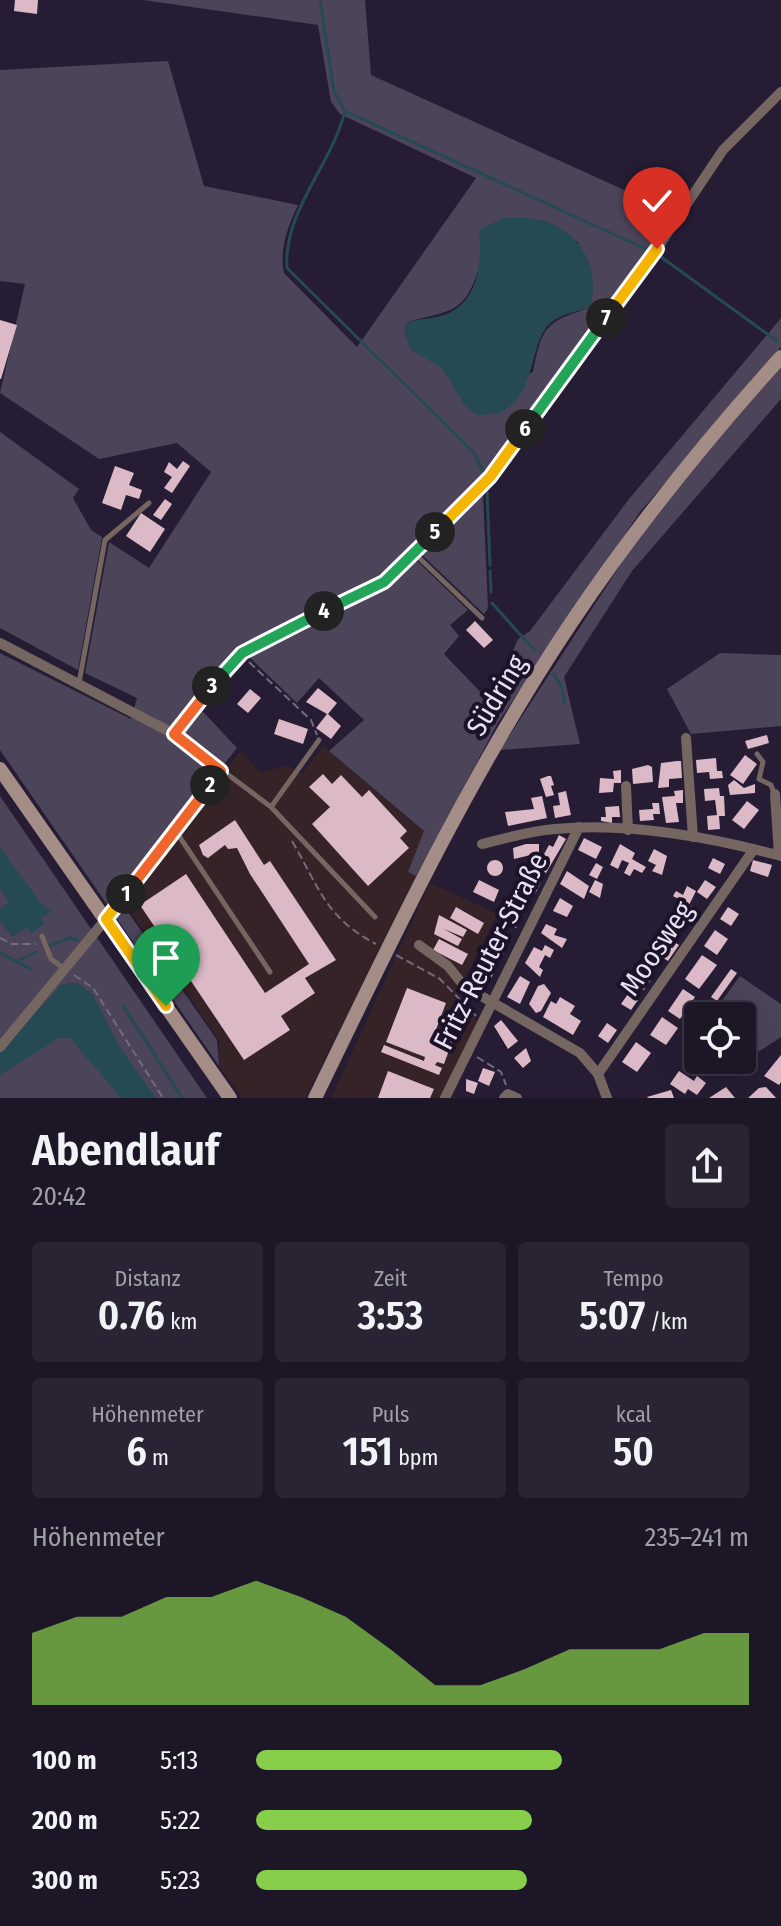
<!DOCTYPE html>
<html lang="de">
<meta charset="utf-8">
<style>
body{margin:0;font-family:"Fira Sans Condensed",sans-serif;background:#292333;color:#f1f3f6;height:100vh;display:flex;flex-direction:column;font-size:30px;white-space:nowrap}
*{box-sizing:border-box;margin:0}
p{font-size:26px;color:#a09fa7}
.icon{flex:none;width:44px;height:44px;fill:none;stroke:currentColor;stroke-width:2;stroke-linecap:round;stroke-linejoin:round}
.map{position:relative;height:1098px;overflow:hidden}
.details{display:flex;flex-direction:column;background:#1c1627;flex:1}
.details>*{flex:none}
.buttons{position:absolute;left:684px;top:1002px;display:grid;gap:16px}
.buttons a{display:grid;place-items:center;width:72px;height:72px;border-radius:8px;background:#1c1627;box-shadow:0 8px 32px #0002,0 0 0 2px #3a3544;font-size:40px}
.pin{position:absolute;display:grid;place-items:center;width:68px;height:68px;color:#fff;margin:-82px -34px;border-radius:50% 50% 50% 0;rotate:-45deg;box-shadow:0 0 8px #0007}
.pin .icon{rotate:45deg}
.km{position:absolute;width:40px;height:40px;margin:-20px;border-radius:50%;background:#222;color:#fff;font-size:22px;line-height:40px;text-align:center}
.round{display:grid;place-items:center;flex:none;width:84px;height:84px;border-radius:8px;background:#292333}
.headline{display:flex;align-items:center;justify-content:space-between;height:136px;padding:0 32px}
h1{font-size:44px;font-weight:600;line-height:60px}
.figures{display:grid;grid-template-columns:repeat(3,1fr);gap:12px;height:136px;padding:8px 32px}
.figures div{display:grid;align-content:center;border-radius:8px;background:#292333;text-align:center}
.figures b{font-size:40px;font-weight:600}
.figures small{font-size:22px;font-weight:400}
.figures p{font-size:22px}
.chart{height:224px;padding:16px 32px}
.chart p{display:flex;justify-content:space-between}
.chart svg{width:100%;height:144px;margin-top:8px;fill:#87cf4a;opacity:.7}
ul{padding:0 32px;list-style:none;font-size:26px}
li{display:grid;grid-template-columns:128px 96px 1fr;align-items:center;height:60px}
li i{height:20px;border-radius:10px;background:#87cf4a}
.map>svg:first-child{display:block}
.commercial{fill:#362327}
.green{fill:#4c4459;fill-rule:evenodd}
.water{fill:#264a53}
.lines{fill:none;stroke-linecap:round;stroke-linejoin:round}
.stream{stroke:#264a53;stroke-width:3}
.building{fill:#dcb9c7}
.path{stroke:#736c80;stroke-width:2;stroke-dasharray:8 4;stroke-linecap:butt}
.lane{stroke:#756662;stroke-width:5}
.street{stroke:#756662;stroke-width:10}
.secondary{stroke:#a58d87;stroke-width:14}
.split-1-casing{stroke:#fff;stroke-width:16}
.split-2-casing{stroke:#fff;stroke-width:16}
.split-3-casing{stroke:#fff;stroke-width:16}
.split-4-casing{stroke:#fff;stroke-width:16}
.split-5-casing{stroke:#fff;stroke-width:16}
.split-6-casing{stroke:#fff;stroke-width:16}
.split-7-casing{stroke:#fff;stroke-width:16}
.split-8-casing{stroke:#fff;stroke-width:16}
.split-1{stroke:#f5b400;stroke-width:10}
.split-2{stroke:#f0652b;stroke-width:10}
.split-3{stroke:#f0652b;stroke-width:10}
.split-4{stroke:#22a559;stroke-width:10}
.split-5{stroke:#22a559;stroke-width:10}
.split-6{stroke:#f5b400;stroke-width:10}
.split-7{stroke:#22a559;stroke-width:10}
.split-8{stroke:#f5b400;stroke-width:10}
.labels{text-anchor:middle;stroke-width:8;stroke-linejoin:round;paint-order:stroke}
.street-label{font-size:28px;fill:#e8e3f3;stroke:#1c1329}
</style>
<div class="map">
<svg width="781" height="1098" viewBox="0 0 781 1098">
<rect width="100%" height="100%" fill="#261d34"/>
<path class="commercial" d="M323,746L424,832L408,872L416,876L305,1098H242L219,1066V1040L128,908L240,751L260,772L289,766L302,774Z
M430,883L498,914L453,1001L478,1021L444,1098H331Z"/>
<path class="green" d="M143,0H365L371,75L675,213L488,471L381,578L254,639L227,659L194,702L237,748L172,829L168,849L126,909L217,1040L219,1066L0,750V653L131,719L137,698L85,673L109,542L149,568L211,472L177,443L99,459L0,393L25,284L0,281V70L168,61L204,186L298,205C288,226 279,250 284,273L357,347L476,178L340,114L331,102L318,25ZM577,241C589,262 598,283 589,308C545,322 542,327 533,372L464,404C458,391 452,377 441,367C424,352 399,349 407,322C458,309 465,313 482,259Z
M781,318V347L640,512L499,721L416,876L408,872L424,831L329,751L364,720L319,678L297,703L245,653L387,586L414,558L468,610L450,625L459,636L444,654L490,702L518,639L530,631L629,499Z
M781,367V399L632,571L564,677L580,744L500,750L623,561L687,474Z
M0,432L79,489L73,498L91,530L102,537L78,670L0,628Z
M483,493L488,608L484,614L421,554Z
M720,653L781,655V726L691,734L667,689Z
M0,796L207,1098H0Z
M740,976L781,1004V1037L755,1054L746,1050L742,1057V1016H726L716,1009Z"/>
<path class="water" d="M503,218C513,218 524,217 534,219C576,224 604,268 589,308C578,311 563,314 553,321C528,338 539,393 501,412C495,415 483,414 476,415L464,404L442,368L411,350L404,332L407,322C422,318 438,319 451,312C480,297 482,257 479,230Z
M0,847L40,902L51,912L41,918L44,924L31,933L27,927L12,937L0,921V909L9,902L0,889Z
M69,983H78L92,994L121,1049L156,1098H121L70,1038H59L0,1075V1052L61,985Z"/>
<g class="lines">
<path class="stream" d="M320,0L334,92L345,111L650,251
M345,111C332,164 283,212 287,268L474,453L485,475
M657,254L777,341
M487,491L490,565
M490,571L491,592
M492,603L534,650
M554,674L562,688L564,703
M50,946L69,938L78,940
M0,953L31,969
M18,961L36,952
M124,1007L182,1098"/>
</g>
<path class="building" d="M15,0H38L37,14L14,11Z
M0,320L17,325L1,379H0Z
M183,461L190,466L172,493L164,488L172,477L164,472L169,462L177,469Z
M115,466L134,473L129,485L142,490L139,499L126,495L121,510L102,503Z
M165,499L172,504L161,520L153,515Z
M141,513L165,529L150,552L126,536Z
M475,621L493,640L484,648L466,630Z
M318,688L337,703L328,714L341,726L331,739L316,728L327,714L306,702Z
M250,689L261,698L248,713L237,704Z
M279,719L308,729L303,744L274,734Z
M767,735L769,743L748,749L745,741Z
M745,755L757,764L743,784L730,775Z
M716,758L717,771H722L723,778L710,779L709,772L697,773L696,760Z
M677,761H681L682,778L669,779V787L658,788L661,763Z
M648,765L652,767L653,782L633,784L632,769Z
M621,770V783H614L613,792L599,793L600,778L614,779L613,771Z
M323,774L332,784L341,775L362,797L369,790L407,831L400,838L409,848L368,886L312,824L330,807L309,787Z
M548,776H551L554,785L551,786L554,795L546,797L540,779Z
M734,780L744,788L755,784V793L730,795L728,785Z
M719,788L720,796H724L725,816H719L720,829L708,830L707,816L717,815L716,807L715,800L705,801L704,789Z
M683,790V803H676L679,822L666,823L662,797L675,796L674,791Z
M566,791L571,815L555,818L553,806L560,805L558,793Z
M542,796L547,818L508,826L505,812L534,809L531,798Z
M747,801L759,810L744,829L732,820Z
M652,803H659L660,814H653L654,820L640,821L639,810L653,809Z
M619,806L620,817H612V823L601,821V817H606L605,807Z
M235,820L264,865L270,861L336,960L305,978L315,993L281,1016L290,1030L244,1060L140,905L186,874L265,993L309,964L250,874L237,848L228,849L225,845L208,858L203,855L199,845Z
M559,835L566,839L546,873L537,867L549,845L553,847Z
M584,838L602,847L596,859L578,850Z
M526,844H539V853L514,859L513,848Z
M620,844L635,853L632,859L646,867L642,873L634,869L630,876L624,873L629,863L622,860L618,869L610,865Z
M654,849L667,856L662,875L652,871L656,865L648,861Z
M713,858L725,864L720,874L708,868Z
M753,860L772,865L768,877L750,871Z
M487 868a8 8 0 1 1 16 0a8 8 0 1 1-16 0Z
M596,863L603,867L597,879L589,875Z
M567,871L589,886L584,899L560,884Z
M521,873L541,882L535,894L516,882Z
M479,880L499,890L494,902L473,892Z
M595,880L603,884L600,898L589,892Z
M705,880L716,887L707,899L697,892Z
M687,886L696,891L689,905L699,910L691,922L681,915L689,905L673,896L676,891L683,895Z
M517,898L526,903L516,928L508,923L512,916L504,912L509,899L515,902Z
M560,898L573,906L567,917L553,911Z
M456,907L484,923L478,934L450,918Z
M728,907L739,914L731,926L720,919Z
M439,915L467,930L463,937L444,929L462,939L458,946L434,934Z
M546,924L557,929L554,935L567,939L562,948L541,933Z
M715,930L728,939L717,955L704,946Z
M500,932L511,937L501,959L493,955L497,947L493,945L494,940Z
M663,935L679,945L668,961L659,955L665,947L658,942Z
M439,939L468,954L462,965L433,950Z
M651,944L659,949L651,961L643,955Z
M545,945L554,950L550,958L545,955L539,967L543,970L540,977L525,963L534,947L542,951Z
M702,955L717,965L699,989L685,979Z
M484,963L496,969L488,983L478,978Z
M731,969L737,973L717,1001L711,997Z
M642,972L652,978L644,990L634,983Z
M520,976L530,982L520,1004L507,997Z
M544,984L551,993L541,1011L536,1013L529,1004L538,986Z
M407,988L446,1003L434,1035L452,1042L444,1064L437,1062L435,1065L442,1068L439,1075L381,1052L384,1045L424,1061L425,1057L386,1042Z
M683,989L695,997L680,1019L668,1011Z
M628,994L638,1000L631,1010L621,1004Z
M560,997L575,1006L570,1014L581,1021L573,1035L543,1017L551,1001L556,1004Z
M705,1004L712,1009L707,1016H698V1021L695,1019Z
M662,1017L678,1028L666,1045L650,1035Z
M501,1020L518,1041L508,1049L494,1026Z
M607,1023L617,1030L608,1043L598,1036Z
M636,1042L651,1053L637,1072L622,1062Z
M526,1048L531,1061L523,1068L514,1058Z
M781,1055V1082L779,1085L764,1076Z
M483,1068L495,1072L489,1086L478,1081Z
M388,1071L434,1089L430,1098H378Z
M679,1071L694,1081L697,1076L706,1083L697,1095L688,1089L685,1094L670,1084Z
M466,1079L478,1083L474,1094L466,1091Z
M726,1087L735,1098H709Z
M766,1087L776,1098H748L759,1088Z
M671,1090L674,1098H648L647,1097Z"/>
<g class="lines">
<path class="path" d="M249,662L311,720L317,735
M292,841C320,889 325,917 376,944
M112,911L170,837
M0,938L12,944H36
M396,955L440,979L476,1016
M74,975L93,988L163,1098
M477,1057L501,1072L506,1085"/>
<path class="lane" d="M414,553L482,618
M79,683L105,540L149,503
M174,734L271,807L375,917
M757,754L763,762L759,779L771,785L774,793
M221,771L175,830L270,972
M271,807L319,740
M42,936L51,959L63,968"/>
<path class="street" d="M0,643L174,734L242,653L384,582L490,477L652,256L723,150L781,92
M686,738L693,837
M626,786L628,830
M775,794L779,855
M482,844C506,838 530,831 555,829C628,822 710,837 781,856
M419,945L448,966L464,986L580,1053L598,1074L607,1098
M0,1047L106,919
M598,1074L754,849
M445,1098L579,827
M504,1098L508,1094L517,1098"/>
<path class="secondary" d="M0,769L230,1098
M315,1098C393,937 471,772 571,623C634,529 705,441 781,357"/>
</g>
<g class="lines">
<defs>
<path id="split-1" d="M126,894L106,919L166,1006"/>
<path id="split-2" d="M126,894L210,785"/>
<path id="split-3" d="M210,785L221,771L174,734L212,686"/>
<path id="split-4" d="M212,686L242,653L324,611"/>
<path id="split-5" d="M324,611L384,582L435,532"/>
<path id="split-6" d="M435,532L490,477L525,429"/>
<path id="split-7" d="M525,429L606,318"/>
<path id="split-8" d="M606,318L657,249"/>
</defs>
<use href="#split-1" class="split-1-casing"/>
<use href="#split-2" class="split-2-casing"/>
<use href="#split-3" class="split-3-casing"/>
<use href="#split-4" class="split-4-casing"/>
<use href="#split-5" class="split-5-casing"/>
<use href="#split-6" class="split-6-casing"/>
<use href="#split-7" class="split-7-casing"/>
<use href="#split-8" class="split-8-casing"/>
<use href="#split-1" class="split-1"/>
<use href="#split-2" class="split-2"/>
<use href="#split-3" class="split-3"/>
<use href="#split-4" class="split-4"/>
<use href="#split-5" class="split-5"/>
<use href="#split-6" class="split-6"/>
<use href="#split-7" class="split-7"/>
<use href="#split-8" class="split-8"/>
</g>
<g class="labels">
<g class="street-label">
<text transform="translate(496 695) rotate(-59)" y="10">Südring</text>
<text transform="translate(656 948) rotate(-56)" y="10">Moosweg</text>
<text transform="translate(490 951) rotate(-63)" y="10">Fritz-Reuter-Straße</text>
</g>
</g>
</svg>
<div class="buttons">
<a><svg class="icon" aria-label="locate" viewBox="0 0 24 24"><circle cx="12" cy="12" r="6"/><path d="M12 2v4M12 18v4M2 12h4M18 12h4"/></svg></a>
</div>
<div class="pin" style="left:166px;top:1006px;background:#1e9e55"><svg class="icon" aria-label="arrive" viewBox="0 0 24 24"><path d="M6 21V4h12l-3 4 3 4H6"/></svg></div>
<div class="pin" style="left:657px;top:249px;background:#d93025"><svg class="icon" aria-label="check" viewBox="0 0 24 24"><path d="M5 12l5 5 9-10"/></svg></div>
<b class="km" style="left:126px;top:894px">1</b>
<b class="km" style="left:210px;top:785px">2</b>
<b class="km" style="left:212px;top:686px">3</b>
<b class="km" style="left:324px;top:611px">4</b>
<b class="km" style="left:435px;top:532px">5</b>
<b class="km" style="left:525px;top:429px">6</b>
<b class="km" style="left:606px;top:318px">7</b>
</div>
<section class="details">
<div class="headline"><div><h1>Abendlauf</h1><p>20:42</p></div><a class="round"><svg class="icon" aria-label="share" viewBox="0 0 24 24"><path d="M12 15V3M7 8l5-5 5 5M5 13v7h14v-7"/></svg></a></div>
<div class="figures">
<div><p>Distanz</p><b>0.76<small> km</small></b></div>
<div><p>Zeit</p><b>3:53</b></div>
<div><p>Tempo</p><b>5:07<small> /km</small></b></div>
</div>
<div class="figures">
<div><p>Höhenmeter</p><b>6<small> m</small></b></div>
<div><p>Puls</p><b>151<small> bpm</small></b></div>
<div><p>kcal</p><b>50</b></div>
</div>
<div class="chart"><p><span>Höhenmeter</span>235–241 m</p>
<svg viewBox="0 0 160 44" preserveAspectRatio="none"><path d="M0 44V22L10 17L20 17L30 11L40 11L50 6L60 11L70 17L80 27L90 38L100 38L110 33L120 27L130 27L140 27L150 22L160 22V44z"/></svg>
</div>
<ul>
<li><b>100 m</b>5:13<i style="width:62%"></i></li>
<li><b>200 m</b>5:22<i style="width:56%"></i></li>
<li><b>300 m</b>5:23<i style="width:55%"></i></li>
</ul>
</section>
